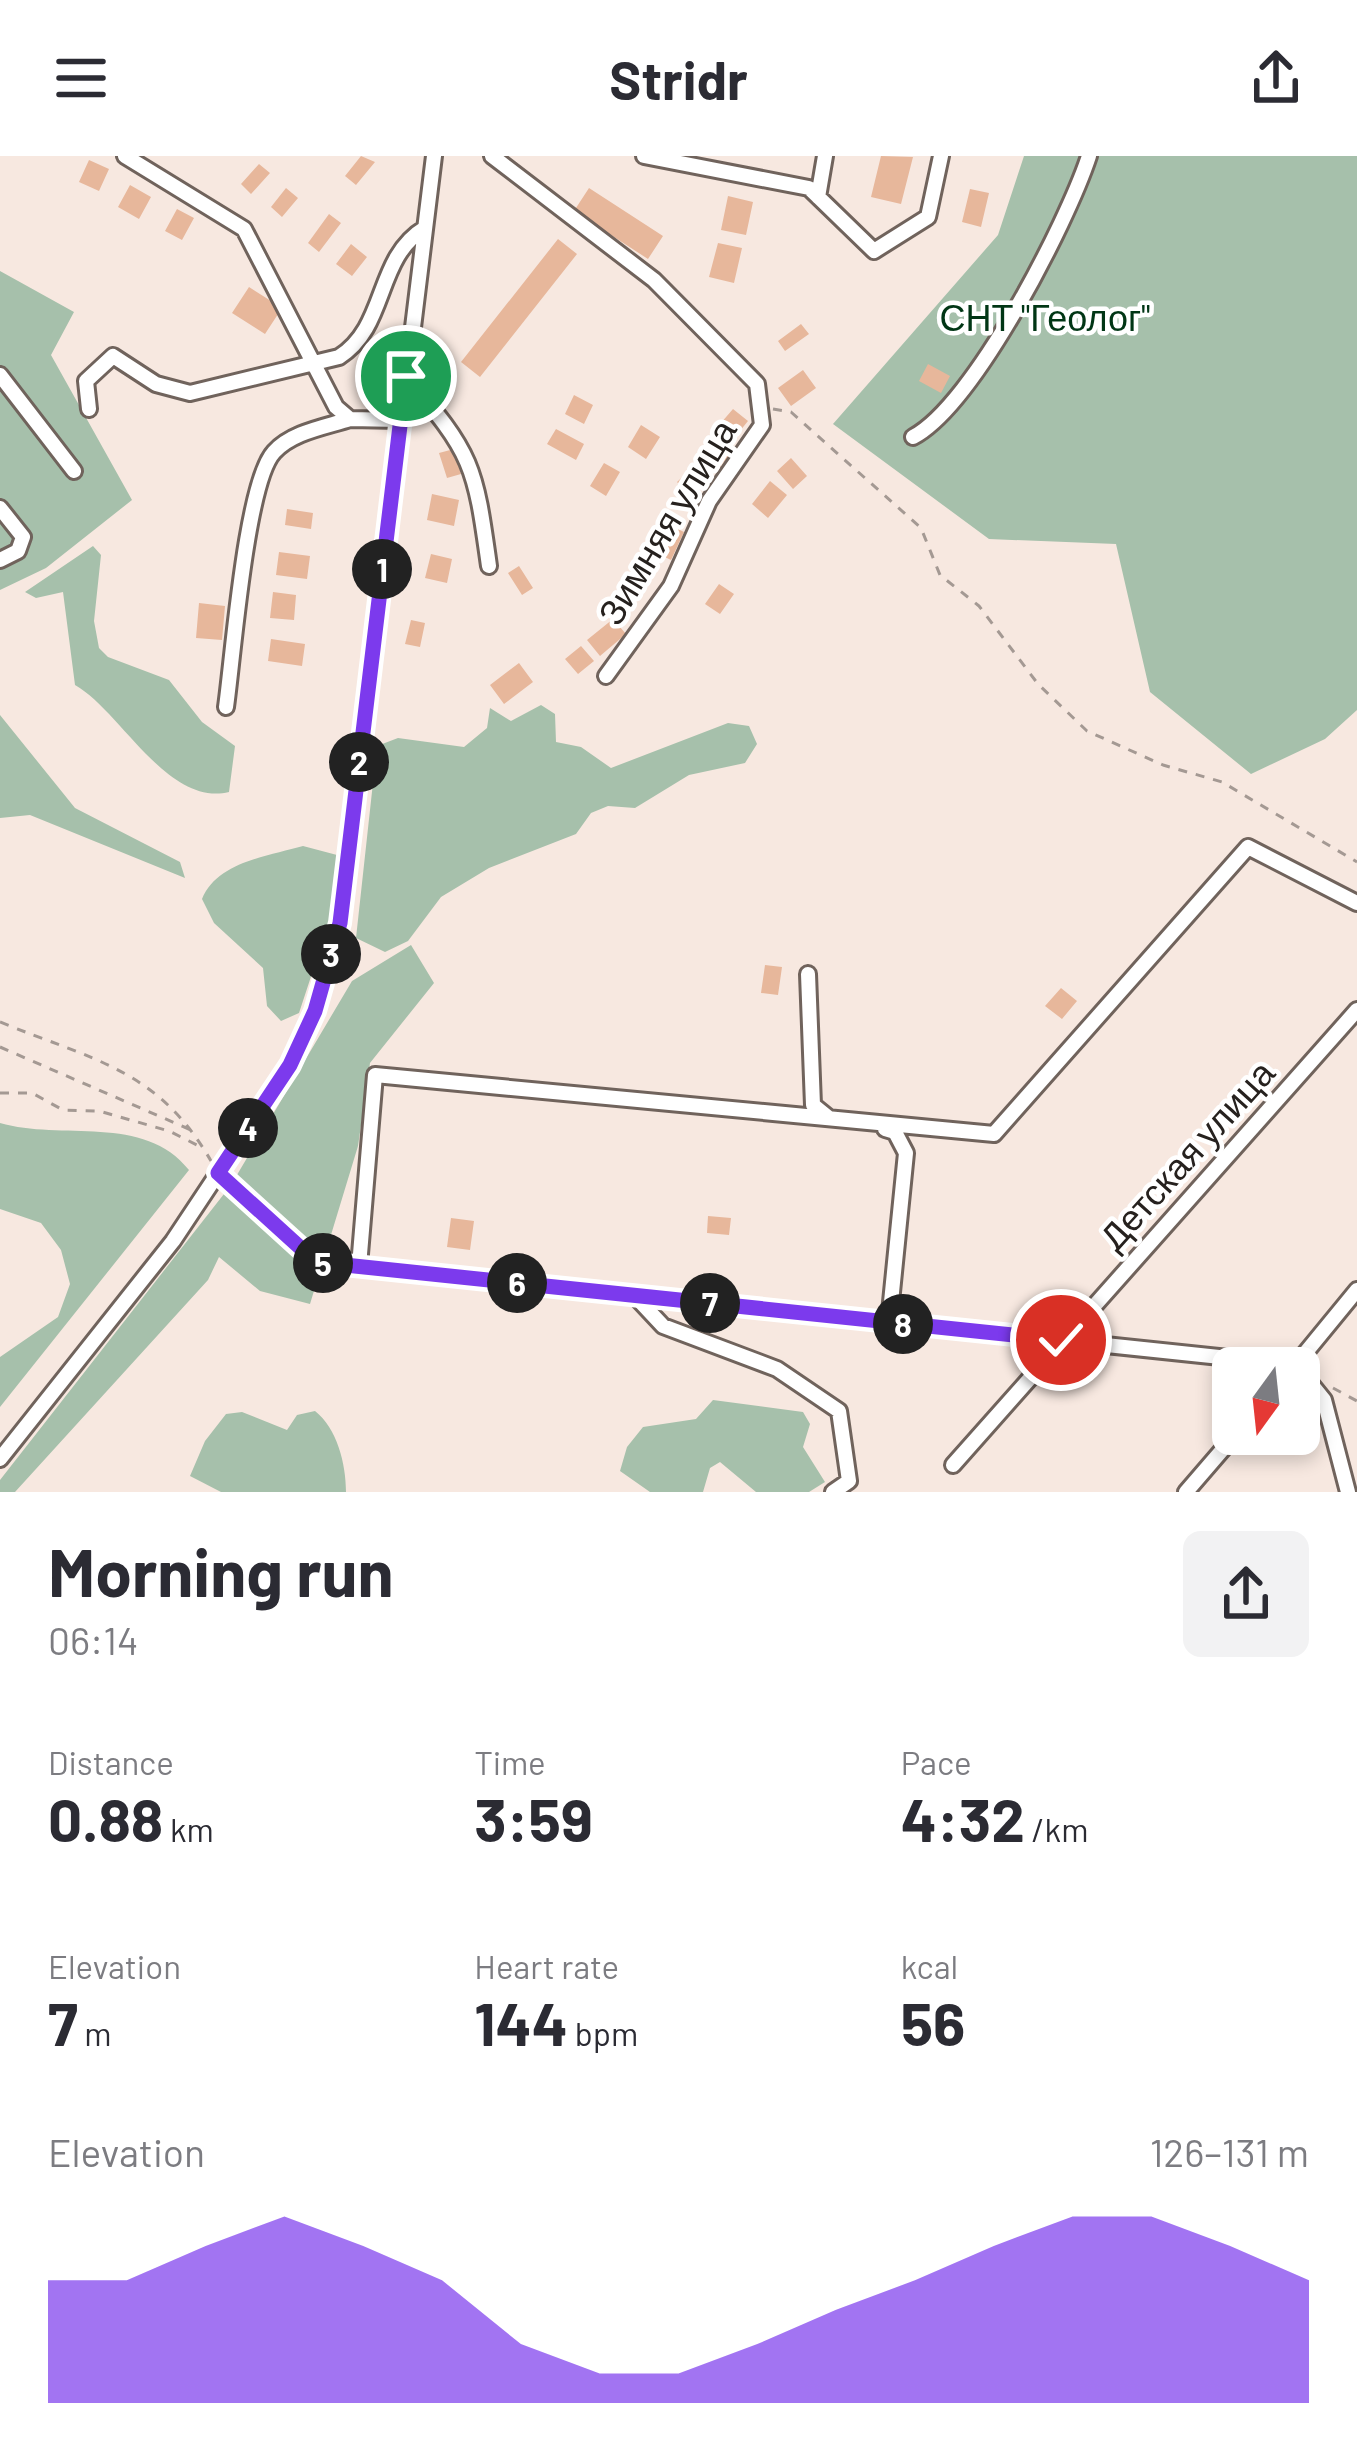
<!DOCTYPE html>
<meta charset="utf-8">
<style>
body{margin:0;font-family:Barlow,sans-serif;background:#f2f2f3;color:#2b2b33;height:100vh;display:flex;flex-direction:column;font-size:45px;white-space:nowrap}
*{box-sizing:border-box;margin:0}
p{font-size:39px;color:#7c7c81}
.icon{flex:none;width:66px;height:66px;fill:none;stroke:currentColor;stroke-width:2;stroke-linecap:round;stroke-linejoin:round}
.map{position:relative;height:1336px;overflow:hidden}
.sheet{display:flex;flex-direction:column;background:#fff;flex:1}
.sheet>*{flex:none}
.needle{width:78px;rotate:195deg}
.buttons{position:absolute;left:1212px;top:1191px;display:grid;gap:24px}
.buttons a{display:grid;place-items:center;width:108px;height:108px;border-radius:18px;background:#fff;box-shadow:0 6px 18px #0003;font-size:60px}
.pin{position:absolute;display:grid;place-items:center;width:102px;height:102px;color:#fff;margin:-51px;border:6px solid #fff;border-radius:50%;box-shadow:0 3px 12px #0007}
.km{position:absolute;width:60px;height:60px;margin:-30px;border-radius:50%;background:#222;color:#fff;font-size:33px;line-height:60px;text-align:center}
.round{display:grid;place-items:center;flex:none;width:126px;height:126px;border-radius:18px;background:#f2f2f3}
.headline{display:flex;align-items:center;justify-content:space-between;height:204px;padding:0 48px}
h1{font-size:66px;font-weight:700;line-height:90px}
.stats{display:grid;grid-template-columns:repeat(3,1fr);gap:18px;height:204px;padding:12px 48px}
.stats div{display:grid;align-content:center}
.stats b{font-size:60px;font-weight:700}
.stats small{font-size:33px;font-weight:400}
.stats p{font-size:33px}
.chart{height:336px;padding:24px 48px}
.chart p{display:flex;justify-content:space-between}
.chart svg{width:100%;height:216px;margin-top:12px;fill:#7c3aed;opacity:.7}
header{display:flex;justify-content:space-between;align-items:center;height:156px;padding:0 48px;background:#fff;font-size:54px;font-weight:700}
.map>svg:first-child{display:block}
.green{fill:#a6c0ab}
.building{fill:#e7b79b}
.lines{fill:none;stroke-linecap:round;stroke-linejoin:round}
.minor-casing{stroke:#70635c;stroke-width:20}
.path{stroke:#a49993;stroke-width:3;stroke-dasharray:9 9;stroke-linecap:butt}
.minor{stroke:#fff;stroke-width:14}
.route-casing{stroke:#fff;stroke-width:24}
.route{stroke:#7c3aed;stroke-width:15}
.labels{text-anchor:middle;stroke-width:9;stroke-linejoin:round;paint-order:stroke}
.park-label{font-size:36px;fill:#013615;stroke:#fff}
.street-label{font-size:36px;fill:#26211e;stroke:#fff}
</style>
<header><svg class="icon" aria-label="menu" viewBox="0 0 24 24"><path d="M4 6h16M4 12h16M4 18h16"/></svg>Stridr<svg class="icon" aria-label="share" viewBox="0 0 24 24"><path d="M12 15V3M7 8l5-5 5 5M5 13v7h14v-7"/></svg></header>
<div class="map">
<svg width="1357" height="1336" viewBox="0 0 1357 1336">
<rect width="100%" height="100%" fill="#f7e8e0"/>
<path class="green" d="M1024,0H1357V554L1325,583L1251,618L1150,536L1116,388L989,383L833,268L998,79Z
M0,115L74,156L51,199L132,344L46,412L0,434Z
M93,390L101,399L94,465L99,492L108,501L169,524L202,566L235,590L229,636C167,651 120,554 75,529L63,436L36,442L25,436Z
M541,549L555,558L556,586L581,591L611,612L728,567L749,570L757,588L745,607L689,619L635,652L608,650L591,657L576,678L489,712L441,741L408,785L385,796L356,782L377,590L398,582L464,591L487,572L490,552L511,565Z
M0,559L75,652L180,706L185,722L30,659L0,662Z
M303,690L337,699L329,766L299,857L281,865L267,850L263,812L214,767L202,743C217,706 268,700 303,690Z
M411,789L434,827L370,907L358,990L310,1148L260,1135L219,1101L208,1124L15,1336H0V1324L231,1029L352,825Z
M0,967C61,985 144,957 189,1014L0,1251V1201L58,1161L70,1128L61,1094L41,1067L0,1053Z
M713,1244L803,1256L810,1268L803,1291L825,1326L809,1336H756L720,1306L710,1312L703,1336H650L620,1315L627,1291L643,1271L696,1263Z
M315,1255C337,1272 346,1308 346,1336H221L190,1320L205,1285L226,1258L242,1256L287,1274L297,1259Z"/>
<path class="building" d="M361,0L375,6L356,29L345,20Z
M881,0L913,1L901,48L871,41Z
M89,4L109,13L99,35L79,26Z
M259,8L270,17L251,38L241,28Z
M130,29L151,41L139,63L118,51Z
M286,32L298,42L282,61L271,51Z
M589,32L663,80L648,103L574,55Z
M970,33L989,37L981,71L962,66Z
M728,40L753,46L746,79L721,74Z
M177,53L194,62L182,84L165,75Z
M329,58L341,67L319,96L308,87Z
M558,83L577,98L480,221L461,206Z
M718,87L742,92L734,127L709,121Z
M351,88L367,101L352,120L336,108Z
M249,131L282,152L265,178L232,157Z
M801,168L809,178L785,195L778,185Z
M928,208L950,220L941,237L919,225Z
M803,214L816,232L791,250L778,232Z
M574,239L593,249L584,268L565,258Z
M733,253L748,265L735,281L720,268Z
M641,269L660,281L646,303L628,291Z
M556,273L584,288L576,304L547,288Z
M717,284L732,297L720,311L705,298Z
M454,293L461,318L447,322L439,297Z
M791,302L807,320L793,333L777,315Z
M604,307L620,316L606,340L590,330Z
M692,312L705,326L690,340L677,326Z
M770,325L787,339L768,362L752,348Z
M432,338L459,344L454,370L427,364Z
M287,353L313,357L311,373L285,369Z
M661,365L684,376L671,404L648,393Z
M279,396L310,400L307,423L276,419Z
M431,398L452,403L447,427L425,422Z
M519,410L533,432L522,439L508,417Z
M719,428L734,438L720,458L705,448Z
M273,436L296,439L294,464L270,462Z
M199,447L225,450L222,484L196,482Z
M613,463L626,478L600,500L587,484Z
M411,464L425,467L420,491L405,488Z
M271,483L305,488L302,510L268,505Z
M581,490L594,505L578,518L565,503Z
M519,507L533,526L504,548L490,529Z
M765,809L782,811L778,839L761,837Z
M1061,832L1077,845L1062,863L1045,850Z
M708,1060L731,1062L729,1079L707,1077Z
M451,1062L474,1065L470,1094L447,1091Z"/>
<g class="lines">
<defs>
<path id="minor" d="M125,0L244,73L336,251L350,263L400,264
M492,0L654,124L757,228L762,269L709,345L671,430L606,520
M644,0L809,32L874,95L928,61L941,0
M818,41L825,0
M0,219L74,315
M405,220C473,298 475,309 489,410
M89,253L86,225L113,200L156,228L190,237L339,201C388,170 375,102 425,72
M913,281C974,249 1067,67 1089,0
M0,352L23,381L18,395L0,404
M226,551C233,502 246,326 274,296C292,276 325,271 350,263
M808,818L813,949L829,962
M885,973L895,976L906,997L889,1166
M218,1017L316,1106L1296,1209
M359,1110L375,919L994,978L1248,691L1357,747
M634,1139L663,1170L777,1213L839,1255L849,1325L833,1336
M1293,1212L1357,1134
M1299,1213L1324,1244L1348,1336
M0,1303L173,1085L290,909L315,855L340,767L434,0
M953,1309L1357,854
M1186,1336L1236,1278"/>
</defs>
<use href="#minor" class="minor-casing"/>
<path class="path" d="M773,253L791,256L921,372L940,419L979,450L1038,528L1087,575L1163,609L1222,626L1357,706
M0,866C93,904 158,913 211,1005
M0,891L191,974
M0,937H32L63,954L99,955L169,975L203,992
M1333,1232L1357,1245"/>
<use href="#minor" class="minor"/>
</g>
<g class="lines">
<defs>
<path id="route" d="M406,220L340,767L315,855L290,909L218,1017L316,1106L1061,1184"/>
</defs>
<use href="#route" class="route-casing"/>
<use href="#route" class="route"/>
</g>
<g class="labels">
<g class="park-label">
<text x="1045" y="175">СНТ "Геолог"</text>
</g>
<g class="street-label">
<text transform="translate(667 366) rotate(-59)" y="13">Зимняя улица</text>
<text transform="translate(1187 999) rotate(-48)" y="13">Детская улица</text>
</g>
</g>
</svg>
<div class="buttons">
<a><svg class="needle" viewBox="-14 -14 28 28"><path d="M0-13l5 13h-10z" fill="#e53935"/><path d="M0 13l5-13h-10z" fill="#7c7c81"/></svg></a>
</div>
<div class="pin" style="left:406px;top:220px;background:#1e9e55"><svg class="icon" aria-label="arrive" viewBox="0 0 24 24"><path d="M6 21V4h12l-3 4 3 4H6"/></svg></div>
<div class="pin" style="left:1061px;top:1184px;background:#d93025"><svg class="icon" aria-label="check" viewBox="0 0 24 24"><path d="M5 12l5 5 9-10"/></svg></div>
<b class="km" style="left:382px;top:413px">1</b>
<b class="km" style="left:359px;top:606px">2</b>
<b class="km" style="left:331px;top:798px">3</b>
<b class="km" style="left:248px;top:972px">4</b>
<b class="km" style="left:323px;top:1107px">5</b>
<b class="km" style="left:517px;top:1127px">6</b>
<b class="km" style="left:710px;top:1147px">7</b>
<b class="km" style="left:903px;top:1168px">8</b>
</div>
<section class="sheet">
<div class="headline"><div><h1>Morning run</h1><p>06:14</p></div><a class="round"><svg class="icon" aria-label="share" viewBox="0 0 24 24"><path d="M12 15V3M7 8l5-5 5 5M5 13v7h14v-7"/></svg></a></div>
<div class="stats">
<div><p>Distance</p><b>0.88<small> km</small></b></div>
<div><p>Time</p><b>3:59</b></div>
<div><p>Pace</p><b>4:32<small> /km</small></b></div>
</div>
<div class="stats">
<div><p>Elevation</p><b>7<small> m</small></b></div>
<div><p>Heart rate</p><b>144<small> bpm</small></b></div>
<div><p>kcal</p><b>56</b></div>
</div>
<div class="chart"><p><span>Elevation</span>126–131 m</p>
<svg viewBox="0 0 160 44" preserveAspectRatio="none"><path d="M0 44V19L10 19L20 12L30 6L40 12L50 19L60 32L70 38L80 38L90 32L100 25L110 19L120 12L130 6L140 6L150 12L160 19V44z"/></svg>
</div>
</section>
